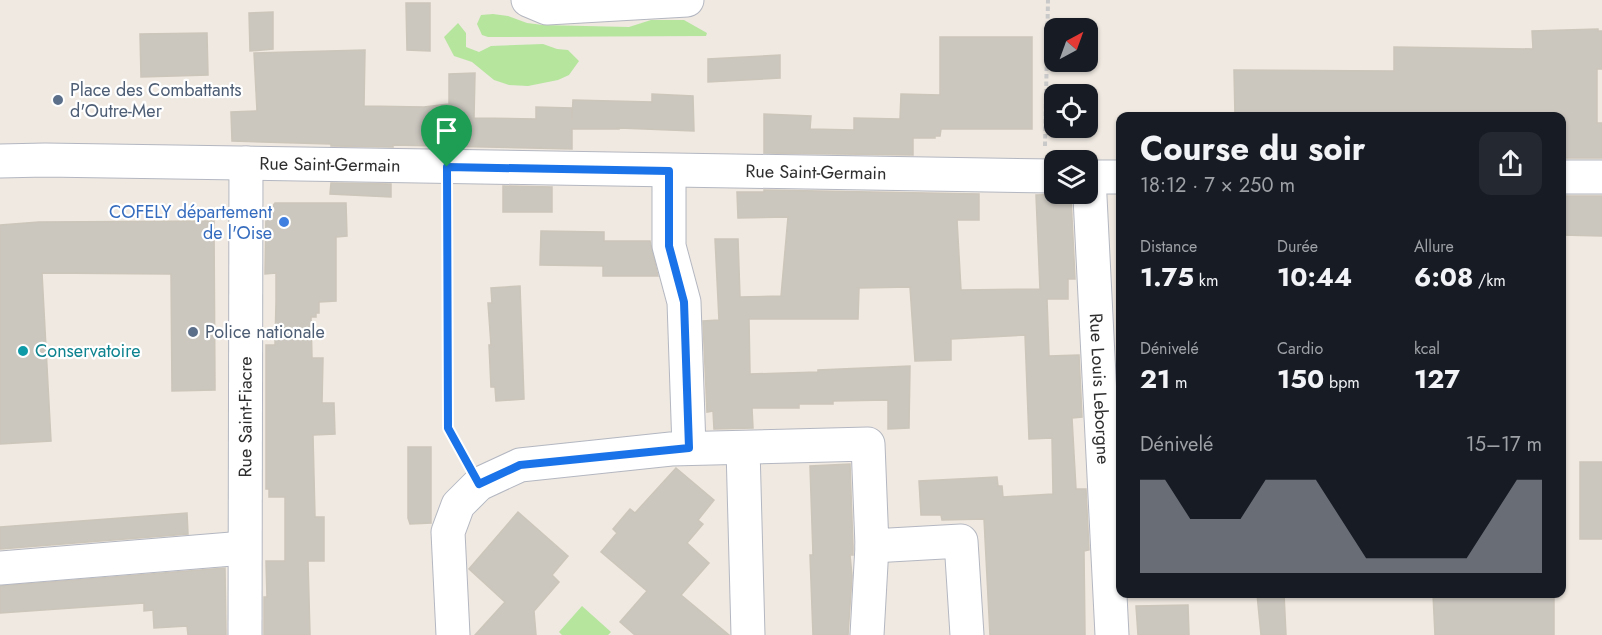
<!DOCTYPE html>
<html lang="fr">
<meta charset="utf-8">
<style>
body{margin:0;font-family:Jost,sans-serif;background:#242831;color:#f1f3f6;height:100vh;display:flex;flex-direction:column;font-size:22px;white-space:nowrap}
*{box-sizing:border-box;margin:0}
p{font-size:20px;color:#9ea1a6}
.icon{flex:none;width:33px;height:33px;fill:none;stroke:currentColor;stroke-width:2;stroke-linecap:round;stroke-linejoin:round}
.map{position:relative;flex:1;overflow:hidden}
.side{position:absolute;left:1116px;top:112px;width:450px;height:486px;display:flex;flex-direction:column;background:#171b24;border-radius:12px;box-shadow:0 2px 4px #0004}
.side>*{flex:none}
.needle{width:39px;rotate:41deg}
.buttons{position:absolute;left:1044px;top:18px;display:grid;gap:12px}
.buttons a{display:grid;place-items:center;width:54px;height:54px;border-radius:12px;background:#171b24;box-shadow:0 2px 4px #0004;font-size:30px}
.pin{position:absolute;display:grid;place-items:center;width:51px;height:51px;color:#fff;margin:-62px -26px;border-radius:50% 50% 50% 0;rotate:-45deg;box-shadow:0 0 6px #0007}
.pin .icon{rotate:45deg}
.round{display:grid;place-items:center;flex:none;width:63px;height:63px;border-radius:12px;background:#242831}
.headline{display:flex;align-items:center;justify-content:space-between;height:102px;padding:0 24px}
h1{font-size:33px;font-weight:700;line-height:45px}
.figures{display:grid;grid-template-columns:repeat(3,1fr);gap:9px;height:102px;padding:6px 24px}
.figures div{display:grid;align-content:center}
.figures b{font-size:26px;font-weight:700}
.figures small{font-size:16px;font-weight:400}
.figures p{font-size:16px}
.chart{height:168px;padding:12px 24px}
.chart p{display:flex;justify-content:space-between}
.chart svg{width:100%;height:108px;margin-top:6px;fill:#8c9099;opacity:.7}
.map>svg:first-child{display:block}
.green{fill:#b6e59e}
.building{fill:#cbc7bf;stroke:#cbc5ba;stroke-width:1.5}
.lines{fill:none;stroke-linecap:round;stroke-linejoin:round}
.minor-casing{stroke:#b4b7c1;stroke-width:35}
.path{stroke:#c9c9c9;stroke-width:4;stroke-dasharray:4.5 3;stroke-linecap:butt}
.minor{stroke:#fff;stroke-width:33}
.route-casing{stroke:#fff;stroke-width:12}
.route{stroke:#1a73e8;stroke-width:8}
.service-dot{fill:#5c6f8a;stroke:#fff;stroke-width:2}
.shop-dot{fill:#3f7fe0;stroke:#fff;stroke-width:2}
.culture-dot{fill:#0f9aa8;stroke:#fff;stroke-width:2}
.labels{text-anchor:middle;stroke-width:4.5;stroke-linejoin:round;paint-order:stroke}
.service-label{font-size:18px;fill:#4e5e75;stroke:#fff;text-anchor:start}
.street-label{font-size:18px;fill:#2e2e2e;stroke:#fff}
.shop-label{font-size:18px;fill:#366cbe;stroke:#fff;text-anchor:end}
.culture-label{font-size:18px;fill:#0d838f;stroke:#fff;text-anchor:start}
</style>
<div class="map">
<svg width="1602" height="635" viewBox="0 0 1602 635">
<rect width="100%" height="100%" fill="#efe9e1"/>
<path class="green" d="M493,14L508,16L527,23L543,25L629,27L651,20H684L707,33L706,36L488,37L482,35L477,24L481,15Z
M458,23L466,33V47L479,52L491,46L543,44L557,49L568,50L579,61L569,75L558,80L528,86L509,85L494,80L472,62L454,56L444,37Z
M582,606L611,632L608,635H562L559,632Z"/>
<path class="building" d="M406,3H430V51L407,50Z
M273,12V49L250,51L249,13Z
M1598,29V31H1602V69H1597V123H1602V158H1562V117H1235L1234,70L1394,71V47L1533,49L1532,31Z
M207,33L208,75L141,77L140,34Z
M940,37H1032V129H941L940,136H935V138H913V155L764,153V114L811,116L810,129L854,130V118L900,119L901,94L940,95Z
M365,50L364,106L424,107L449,104V74L475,73L474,118L536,119V107L572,108V119L573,100L652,102V94L693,96L694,131L619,128V129H572V149L393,145V147L331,146V144L232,141L231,112L257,111L254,53Z
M780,55V78L708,82V59Z
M331,183L391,184V197L330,194Z
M503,186L552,187V212H503Z
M764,190L979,194V220H957L961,290L1040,289L1036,195L1068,194L1071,198L1075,279H1068V299H1047L1049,356L1079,355L1082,417L1072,418L1076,489H1086L1089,550L1084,551L1085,635H990L984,519L942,520L941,515H921L919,481L997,477L998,486H1002L1003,497L1053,494L1052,438L1029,439L1025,335L951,339V360L915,361L910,287L859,288L858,319H749L750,374L818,372V370L910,366L909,428L888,429V400L833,401V404H799V408H752L753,428L714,429L713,411L707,412L703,321L719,320L715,239H738L740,297L781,296L788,217L738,218L737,192H764Z
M1562,196H1602V236L1562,235Z
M275,203H346L347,236L336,237V301L319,302V313H316V317H311L312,358H323L322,403H334L335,434L313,435L315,517H324V561H308L310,635H264V597H267L266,561H285V497H269V489H266V345H275L276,302V273L265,274L266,214Z
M214,221L215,390L172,391L171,274L42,273L51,441L0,444V225L39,222Z
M541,231L604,232V241H650L658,276H603V266L540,265Z
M520,286L524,399L496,401L495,387H491L489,345H491L488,303H492L491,288Z
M408,447H431V523L410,524L408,518Z
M1580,462H1602V539H1580Z
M850,464L853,547V555H850L852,576L848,635H813L810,555H813L810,466Z
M676,468L714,500L698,520L703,524L687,543L709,563L681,595L729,635H635L620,622L647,591L601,552L617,533L613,529L630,509L635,513Z
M518,512L568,556L552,575L559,582L534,611L536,635H475L505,602L469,569Z
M187,513L188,534L0,549V527Z
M225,568L226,635H188L187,626L154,628L153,610L144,611V603L0,613V586Z
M1257,594H1284L1286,635H1261Z
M1433,594H1554V635H1435Z
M1188,605L1189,635H1138L1136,606Z"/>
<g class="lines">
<defs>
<g id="minor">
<path d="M528,0L547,8L687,0"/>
<path id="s1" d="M0,161L45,160L1054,176"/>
<path d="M669,171V246L684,302L689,448"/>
<path d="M1088,177H1120"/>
<path id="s2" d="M1089,177L1112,635"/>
<path d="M1562,177H1602"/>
<path d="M743,448L748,635"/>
<path d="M0,568L244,548"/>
<path id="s3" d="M245,635L246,163"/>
<path d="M453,635L448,532L458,505L479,484L520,465L671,449L868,444L872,546L961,541L967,635"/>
<path d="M867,635L872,546"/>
</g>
</defs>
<use href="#minor" class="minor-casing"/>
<path class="path" d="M1045,146L1048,0
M446,195L448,428L465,459"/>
<use href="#minor" class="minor"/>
</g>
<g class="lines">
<defs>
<path id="route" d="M447,167L669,171V246L684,302L689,448L520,465L479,484L448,428Z"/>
</defs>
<use href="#route" class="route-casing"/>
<use href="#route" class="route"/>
</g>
<g class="service-dot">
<circle cx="58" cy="100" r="6"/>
<circle cx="193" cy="332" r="6"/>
</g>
<circle class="shop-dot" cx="284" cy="222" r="6"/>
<circle class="culture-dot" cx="23" cy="351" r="6"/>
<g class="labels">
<g class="service-label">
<text x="70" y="96">Place des Combattants<tspan x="70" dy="21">d'Outre-Mer</tspan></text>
<text x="205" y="338">Police nationale</text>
</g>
<g class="street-label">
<text dy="6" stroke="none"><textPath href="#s1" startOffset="330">Rue Saint-Germain</textPath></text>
<text dy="6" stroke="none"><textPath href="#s1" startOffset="816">Rue Saint-Germain</textPath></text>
<text dy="6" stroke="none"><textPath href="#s2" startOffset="212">Rue Louis Leborgne</textPath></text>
<text dy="6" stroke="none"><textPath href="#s3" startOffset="218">Rue Saint-Fiacre</textPath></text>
</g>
<g class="shop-label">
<text x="272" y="218">COFELY département<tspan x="272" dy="21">de l'Oise</tspan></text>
</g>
<g class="culture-label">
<text x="35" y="357">Conservatoire</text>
</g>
</g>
</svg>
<div class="buttons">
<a><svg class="needle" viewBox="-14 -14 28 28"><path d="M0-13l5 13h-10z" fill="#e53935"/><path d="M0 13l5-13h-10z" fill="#9ea1a6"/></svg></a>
<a><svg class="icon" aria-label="locate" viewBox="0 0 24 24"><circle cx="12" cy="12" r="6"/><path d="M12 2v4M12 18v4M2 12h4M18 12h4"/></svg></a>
<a><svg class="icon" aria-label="layers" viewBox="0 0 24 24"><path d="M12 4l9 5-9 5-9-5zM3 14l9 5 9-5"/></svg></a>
</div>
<div class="pin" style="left:447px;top:167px;background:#1e9e55"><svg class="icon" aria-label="arrive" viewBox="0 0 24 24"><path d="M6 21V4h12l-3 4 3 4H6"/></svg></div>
<section class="side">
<div class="headline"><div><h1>Course du soir</h1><p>18:12 · 7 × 250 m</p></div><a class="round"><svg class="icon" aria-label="share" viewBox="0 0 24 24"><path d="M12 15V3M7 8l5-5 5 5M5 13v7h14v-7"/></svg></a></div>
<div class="figures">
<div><p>Distance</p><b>1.75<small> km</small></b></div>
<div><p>Durée</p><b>10:44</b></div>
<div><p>Allure</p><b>6:08<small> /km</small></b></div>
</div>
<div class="figures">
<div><p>Dénivelé</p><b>21<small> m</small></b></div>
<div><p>Cardio</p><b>150<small> bpm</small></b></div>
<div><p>kcal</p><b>127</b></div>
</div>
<div class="chart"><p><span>Dénivelé</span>15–17 m</p>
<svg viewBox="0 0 160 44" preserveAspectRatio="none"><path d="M0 44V6L10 6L20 22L30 22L40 22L50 6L60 6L70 6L80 22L90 38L100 38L110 38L120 38L130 38L140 22L150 6L160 6V44z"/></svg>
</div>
</section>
</div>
